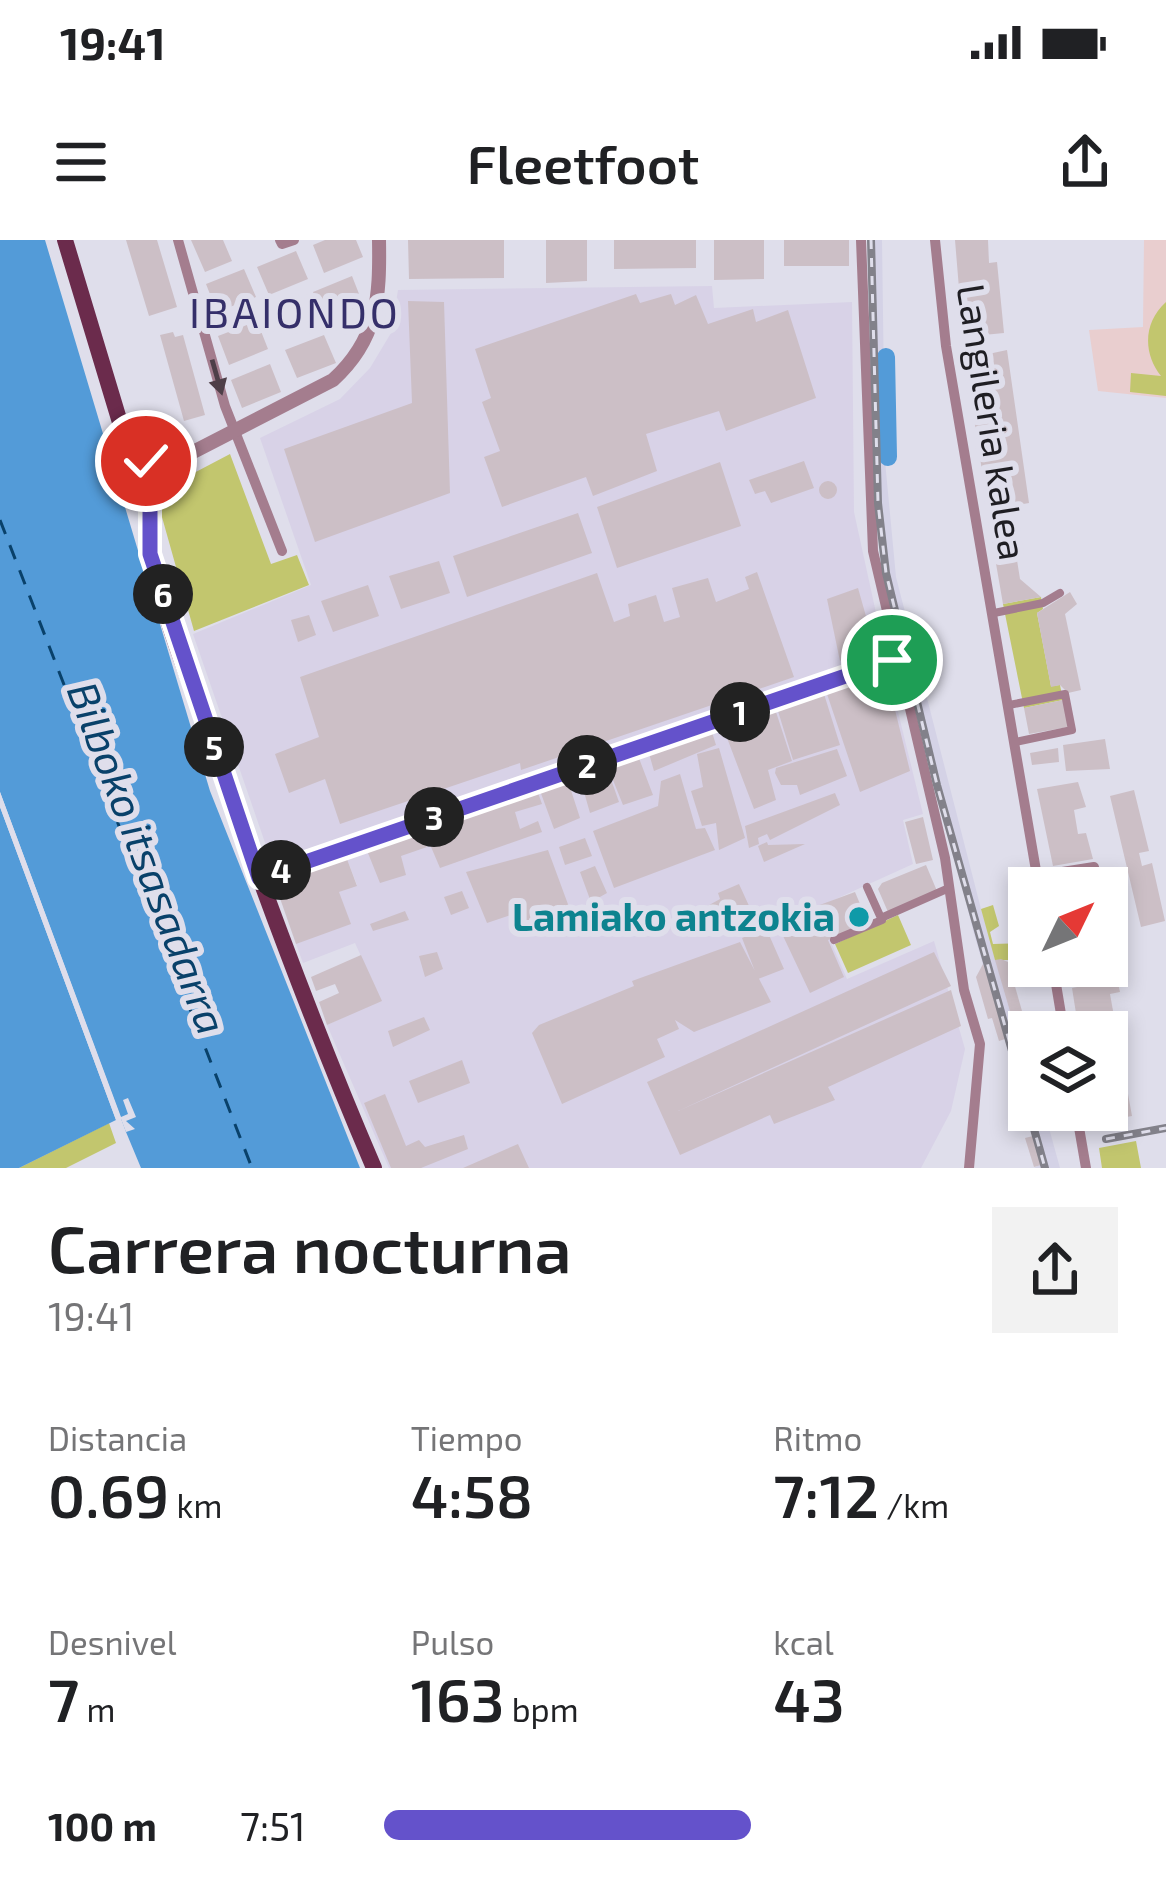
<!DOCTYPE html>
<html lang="es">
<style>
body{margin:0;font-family:"Exo 2",sans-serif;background:#f2f2f2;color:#202124;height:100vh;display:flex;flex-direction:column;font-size:45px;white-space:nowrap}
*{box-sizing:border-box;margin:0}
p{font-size:39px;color:#757577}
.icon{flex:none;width:66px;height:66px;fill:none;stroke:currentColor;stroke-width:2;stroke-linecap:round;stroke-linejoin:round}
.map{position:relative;height:928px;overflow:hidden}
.sheet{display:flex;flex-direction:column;background:#fff;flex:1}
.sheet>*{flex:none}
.needle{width:78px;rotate:47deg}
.buttons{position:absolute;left:1008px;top:627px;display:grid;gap:24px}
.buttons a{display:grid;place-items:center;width:120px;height:120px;border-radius:0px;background:#fff;box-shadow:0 6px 18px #0003;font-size:60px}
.pin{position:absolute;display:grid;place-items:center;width:102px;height:102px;color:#fff;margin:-51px;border:6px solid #fff;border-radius:50%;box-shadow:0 3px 12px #0007}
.km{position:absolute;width:60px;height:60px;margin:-30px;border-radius:50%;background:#222;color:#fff;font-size:33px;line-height:60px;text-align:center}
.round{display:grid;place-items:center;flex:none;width:126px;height:126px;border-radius:0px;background:#f2f2f2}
.overview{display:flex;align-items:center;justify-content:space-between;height:204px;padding:0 48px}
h1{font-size:66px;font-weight:600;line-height:90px}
.stats{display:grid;grid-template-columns:repeat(3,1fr);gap:18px;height:204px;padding:12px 48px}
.stats div{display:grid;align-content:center}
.stats b{font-size:60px;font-weight:600}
.stats small{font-size:33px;font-weight:400}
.stats p{font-size:33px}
ul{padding:0 48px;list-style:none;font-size:39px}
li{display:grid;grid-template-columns:192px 144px 1fr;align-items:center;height:90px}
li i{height:30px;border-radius:15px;background:#6452cb}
.status{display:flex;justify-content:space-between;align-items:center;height:84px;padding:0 60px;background:#fff;direction:ltr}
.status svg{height:33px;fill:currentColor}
header{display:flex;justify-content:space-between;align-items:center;height:156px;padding:0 48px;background:#fff;font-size:54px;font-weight:600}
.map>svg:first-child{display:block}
.built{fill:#d4d2e6}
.industrial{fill:#d8d2e7}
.education{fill:#e9cecf}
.green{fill:#c2c66e}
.water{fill:#539bd8}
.pier{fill:#dfdeeb}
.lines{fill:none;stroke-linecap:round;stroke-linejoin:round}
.river{stroke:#539bd8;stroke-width:18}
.ferry{stroke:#09416a;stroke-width:3;stroke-dasharray:15 12;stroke-linecap:butt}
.building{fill:#ccbfc6}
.pedestrian{stroke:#a47d8e;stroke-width:8}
.minor{stroke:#a47d8e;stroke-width:10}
.tertiary{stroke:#a47d8e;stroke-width:14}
.primary{stroke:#6b2b4c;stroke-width:16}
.rail-casing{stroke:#82818a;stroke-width:8}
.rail{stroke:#dfdeeb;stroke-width:3;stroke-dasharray:9;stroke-linecap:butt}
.oneway{fill:#4e3f48}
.route-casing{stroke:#fff;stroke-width:24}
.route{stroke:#6452cb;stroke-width:15}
.culture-dot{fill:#0f9aa8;stroke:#dfdeeb;stroke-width:4.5}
.labels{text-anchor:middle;stroke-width:12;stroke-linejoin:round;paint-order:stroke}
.street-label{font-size:39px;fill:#1f1e23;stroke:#dfdeeb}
.culture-label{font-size:39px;font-weight:bold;fill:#0d838f;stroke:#dfdeeb;text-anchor:end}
.neighbourhood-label{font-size:42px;letter-spacing:3px;fill:#352f6a;stroke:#dfdeeb}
.water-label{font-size:42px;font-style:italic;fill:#09416a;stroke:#dfdeeb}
</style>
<div class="status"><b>19:41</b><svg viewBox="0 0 49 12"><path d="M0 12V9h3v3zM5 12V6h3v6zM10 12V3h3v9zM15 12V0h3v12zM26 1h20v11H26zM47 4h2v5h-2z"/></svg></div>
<header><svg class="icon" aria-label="menu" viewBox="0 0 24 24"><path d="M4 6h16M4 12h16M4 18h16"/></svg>Fleetfoot<svg class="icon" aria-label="share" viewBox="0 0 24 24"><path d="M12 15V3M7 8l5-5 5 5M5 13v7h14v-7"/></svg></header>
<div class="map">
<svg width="1166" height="928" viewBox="0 0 1166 928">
<rect width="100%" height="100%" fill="#dfdeeb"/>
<path class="built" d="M868,0H882L885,221L896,337L981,669L1029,818V870H1044L1060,928H1034L1041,924L974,694L885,344L875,276Z"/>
<path class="industrial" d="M712,46L714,68L852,62L854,272L885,414L272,623L193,394L311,345L260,198L340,159L370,128L391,93L398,50Z
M888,431L923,574L903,580L913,624L816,668L847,739L934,701L965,809L951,871L921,928H389L327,785L381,760L355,703L303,723L296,704L339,652L357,645L347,619Z"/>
<path class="education" d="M1144,0H1166V158L1098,151L1089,90L1143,87Z"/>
<path class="green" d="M1166,62V156L1130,152L1131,133L1161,136C1143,113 1143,83 1166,62Z
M230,214L271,324L297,315L309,345L194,391L160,270L171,245Z
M1041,357L1043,369L1037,373L1051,446L1060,445L1063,460L1024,468L1003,364Z
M993,665L999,686L990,692L993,704L1029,703V720H995L981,669Z
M898,675L911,705L848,733L835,704Z
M109,883L116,903L66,928H19Z
M1136,901L1141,928H1102L1099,908Z"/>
<path class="water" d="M0,0H45L210,551L360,928H141L126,892L0,552Z
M0,567L116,880L19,928H0Z"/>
<path class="pier" d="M0,552L121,877L128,874L123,860L128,858L136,877L126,881L135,889L126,892L121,879L116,880L0,567Z"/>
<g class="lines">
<path class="river" d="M886,117L888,217"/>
<path class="ferry" d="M0,280L252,928"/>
</g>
<path class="building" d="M126,0H157L177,67L149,76Z
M191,0H223L232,21L205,32Z
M325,0H356L363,17L324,33L313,5Z
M408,0H504V38L409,39Z
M546,0H587V41L546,43Z
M614,0H696V28L614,29Z
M714,0H764V39L714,40Z
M784,0H849V26H784Z
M955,0H988L989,23L997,22L1004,93L963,97Z
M296,11L308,39L269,55L257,27Z
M244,29L256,57L217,72L206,44Z
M352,36L363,64L324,80L313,52Z
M636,54L640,63L671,54L675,65L696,55L708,84L753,69L756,82L788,70L816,158L726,191L719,171L646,194L657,231L593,256L586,237L502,267L484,217L500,211L482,162L491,158L475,109Z
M408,61L444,62L450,253L315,302L284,209L412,163Z
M257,81L268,109L229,125L218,96Z
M173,92L175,97L183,95L205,175L184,181L160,95Z
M324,95L336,123L297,138L285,110Z
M1007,110L1029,263L988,270L965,119Z
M270,124L281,152L242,168L231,140Z
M804,221L814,248L771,263L765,251L755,254L749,240Z
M720,222L741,286L617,328L597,267Z
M819 250a9 9 0 1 1 18 0a9 9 0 1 1-18 0Z
M578,273L592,313L467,357L453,316Z
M1004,285L1009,316L1016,314L1020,339L1041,357L1003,364L990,289Z
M439,321L450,353L401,369L389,336Z
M757,332L794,437L521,530L520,523L340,584L325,539L289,553L275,514L319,497L300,437L597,333L614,382L630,376L628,364L656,355L664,382L680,377L672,348L708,338L716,362L749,349L745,337Z
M368,345L379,376L333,392L321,361Z
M858,348L871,394L840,421L827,359Z
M1070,352L1077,364L1065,374L1081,450L1068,453L1060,445L1051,447L1037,373Z
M309,375L316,395L298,402L291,380Z
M886,433L910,531L860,552L827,454Z
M824,454L840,505L793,520L778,471Z
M1063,460L1068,487L1029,494L1024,468Z
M776,472L792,521L768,530L776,560L754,569L724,490Z
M711,489L716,505L654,531L648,510Z
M1105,499L1110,529L1066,531L1063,505Z
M719,508L745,598L719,610L716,583L702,586L691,551L703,547L697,514Z
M1058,508L1059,522L1032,525L1030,513Z
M837,509L847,536L800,555L797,545H781L775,533L776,528Z
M637,513L653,555L623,565L607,525Z
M607,528L619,562L590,573L580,538Z
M680,534L696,589L705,588L715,610L614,648L593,591L658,566L661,541Z
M567,538L580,578L554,589L539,548Z
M1078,542L1086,567L1074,570L1078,594L1086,593L1093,619L1053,626L1037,549Z
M537,550L542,564L515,572L520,589L538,581L542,592L440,628L423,588Z
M1134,550L1149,611L1139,613L1142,626L1152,623L1165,681L1141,687L1110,556Z
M835,553L840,565L770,600L767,594L758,598L759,604L749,608L745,586Z
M923,577L933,620L916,624L905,582Z
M420,586L427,607L401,616L406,635L380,643L366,608Z
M585,598L592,616L565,625L559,607Z
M767,602L768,605L805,604L764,622L758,606Z
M548,610L569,667L514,688L511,675L487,683L466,632Z
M347,619L357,646L339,652L351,684L296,704L275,644Z
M926,625L937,651L888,672L878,649L882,643Z
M595,626L607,653L591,662L580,632Z
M1096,637L1097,648H1055V643Z
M739,644L750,668L708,684L702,669L720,659L718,653Z
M462,651L469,668L451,675L444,657Z
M855,652L868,683L828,700L844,737L810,753L776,681Z
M405,671L409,680L373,691L370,684Z
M766,688L784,729L758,739L742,698Z
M740,702L771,762L694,792L675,780L679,789L657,799L665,817L562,864L532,793L539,785L634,746L632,741Z
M437,712L443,729L425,737L419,716Z
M934,712L951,746L678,871L951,750L961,786L828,847L835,860L774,884L770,875L680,915L647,842Z
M361,715L382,761L327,785L319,762L339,753L335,744L316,751L311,737Z
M1001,719L1008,722L1028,792L1017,795L995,720Z
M1107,721H1113L1120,752L1110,754L1132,876L1094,883L1092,870H1107V792H1079L1072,748L1098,743L1095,726H1107Z
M983,724L987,735L1005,799L999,801L992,778L988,779L976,737Z
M424,777L430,790L393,807L388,791Z
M462,820L470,843L418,863L409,841Z
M385,854L406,906L419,900L425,907L464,895L468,909L421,928H391L364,863Z
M1033,896L1041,925L1034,927L1025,898Z
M518,904L529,928H463Z"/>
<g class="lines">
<path class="pedestrian" d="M994,373L1043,363L1060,353
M1009,465L1065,454L1072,490L1015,502
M867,647L881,678
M881,678L949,648
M834,700L882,680"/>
<path class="minor" d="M178,0L225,166L282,311
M280,0L282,4L294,0
M861,0L873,311L945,618L964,750L980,804L969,928
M935,0L946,106L1039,648
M1037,636L1094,627
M259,637L896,419
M1053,726L1064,792
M1076,870L1086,928"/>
<path class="tertiary" d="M162,228L333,140C378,99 380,57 379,0"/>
<path class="primary" d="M65,0L128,209L143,224
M138 233a13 13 0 1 1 26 0a13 13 0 1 1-26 0Z
M150,246C140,332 184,421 211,501C261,645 314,788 374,928"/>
<defs>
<path id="rail" d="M871,0L878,263L886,333L937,545L1045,928
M1106,899L1166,888"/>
</defs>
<use href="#rail" class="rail-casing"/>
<use href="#rail" class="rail"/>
</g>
<defs><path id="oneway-solid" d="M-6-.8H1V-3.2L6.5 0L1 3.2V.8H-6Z" transform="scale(3)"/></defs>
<use class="oneway" href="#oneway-solid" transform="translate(217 137) rotate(74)"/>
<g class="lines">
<defs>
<path id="route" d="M146,221L138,236L150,246V314L259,638L892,420"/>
</defs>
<use href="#route" class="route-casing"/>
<use href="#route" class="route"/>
</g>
<circle class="culture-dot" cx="859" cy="677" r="12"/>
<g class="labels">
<g class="street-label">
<text transform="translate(992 182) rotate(81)" y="14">Langileria kalea</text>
</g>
<g class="culture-label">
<text x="835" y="691">Lamiako antzokia</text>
</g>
<g class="neighbourhood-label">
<text x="295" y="88">IBAIONDO</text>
</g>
<g class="water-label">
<text transform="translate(147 618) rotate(69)" y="15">Bilboko itsasadarra</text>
</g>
</g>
</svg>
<div class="buttons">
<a><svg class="needle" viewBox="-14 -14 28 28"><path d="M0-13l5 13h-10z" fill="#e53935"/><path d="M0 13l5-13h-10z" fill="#757577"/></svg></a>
<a><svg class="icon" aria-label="layers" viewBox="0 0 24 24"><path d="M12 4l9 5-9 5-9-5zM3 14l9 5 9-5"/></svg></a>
</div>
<div class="pin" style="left:892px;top:420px;background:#1e9e55"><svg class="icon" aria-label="arrive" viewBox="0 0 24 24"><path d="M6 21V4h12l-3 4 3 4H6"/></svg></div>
<div class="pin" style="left:146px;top:221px;background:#d93025"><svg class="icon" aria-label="check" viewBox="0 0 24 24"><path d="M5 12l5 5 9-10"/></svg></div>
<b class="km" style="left:740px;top:472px">1</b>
<b class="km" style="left:587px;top:525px">2</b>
<b class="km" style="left:434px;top:577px">3</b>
<b class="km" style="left:281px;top:630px">4</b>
<b class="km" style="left:214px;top:507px">5</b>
<b class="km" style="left:163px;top:354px">6</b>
</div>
<section class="sheet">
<div class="overview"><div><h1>Carrera nocturna</h1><p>19:41</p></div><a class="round"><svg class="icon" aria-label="share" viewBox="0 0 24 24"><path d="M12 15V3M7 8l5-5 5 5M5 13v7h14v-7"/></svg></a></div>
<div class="stats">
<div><p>Distancia</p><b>0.69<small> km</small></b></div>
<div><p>Tiempo</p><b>4:58</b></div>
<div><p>Ritmo</p><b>7:12<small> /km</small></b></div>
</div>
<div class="stats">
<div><p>Desnivel</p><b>7<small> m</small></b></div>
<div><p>Pulso</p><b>163<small> bpm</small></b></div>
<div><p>kcal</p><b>43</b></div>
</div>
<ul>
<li><b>100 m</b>7:51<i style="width:50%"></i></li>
</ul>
</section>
